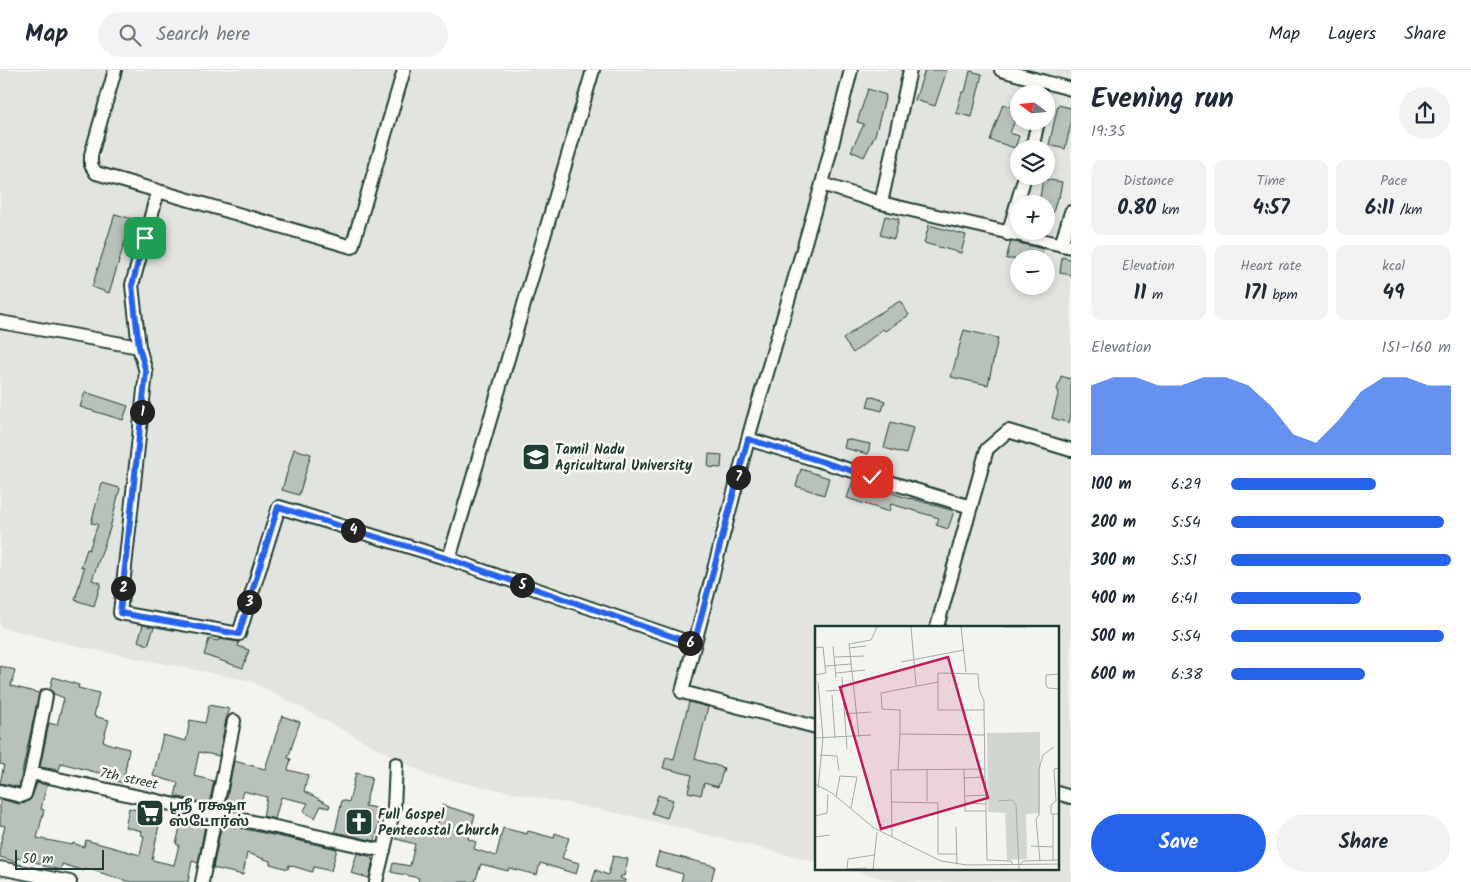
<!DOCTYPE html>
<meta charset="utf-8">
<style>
body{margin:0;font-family:Kalam,"Noto Sans Tamil",sans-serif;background:#f2f2f3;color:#1f2937;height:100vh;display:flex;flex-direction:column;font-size:19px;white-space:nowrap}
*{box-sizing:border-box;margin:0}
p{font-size:16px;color:#747a83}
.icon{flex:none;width:28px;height:28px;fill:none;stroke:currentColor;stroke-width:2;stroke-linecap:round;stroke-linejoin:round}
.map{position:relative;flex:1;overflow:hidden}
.drawer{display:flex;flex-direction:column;background:#fff;width:400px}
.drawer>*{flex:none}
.needle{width:32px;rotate:286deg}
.buttons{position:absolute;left:1010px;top:15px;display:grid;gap:10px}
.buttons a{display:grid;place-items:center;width:45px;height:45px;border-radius:50%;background:#fff;box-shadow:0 2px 8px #0003;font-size:25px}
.scale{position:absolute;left:15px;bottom:12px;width:89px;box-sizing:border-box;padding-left:5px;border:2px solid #1f3d34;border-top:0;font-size:14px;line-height:18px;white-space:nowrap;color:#1f3d34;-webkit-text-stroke:4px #fdfcf7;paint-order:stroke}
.pin{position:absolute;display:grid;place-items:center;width:42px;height:42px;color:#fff;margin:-21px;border-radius:10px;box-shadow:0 2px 8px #0006}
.km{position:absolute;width:25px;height:25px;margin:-12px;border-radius:50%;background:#222;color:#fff;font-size:14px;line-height:25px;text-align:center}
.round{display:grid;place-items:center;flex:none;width:52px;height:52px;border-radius:26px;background:#f2f2f3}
.head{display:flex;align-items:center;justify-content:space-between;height:85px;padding:0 20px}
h1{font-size:28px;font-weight:600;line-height:38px}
.stats{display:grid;grid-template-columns:repeat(3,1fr);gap:8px;height:85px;padding:5px 20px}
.stats div{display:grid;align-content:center;border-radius:10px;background:#f2f2f3;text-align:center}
.stats b{font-size:21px;font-weight:600}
.stats small{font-size:14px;font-weight:400}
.stats p{font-size:14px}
.chart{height:140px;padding:10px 20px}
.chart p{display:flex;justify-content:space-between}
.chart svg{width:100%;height:90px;margin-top:5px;fill:#2563eb;opacity:.7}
.primary-button{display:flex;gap:10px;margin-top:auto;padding:10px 20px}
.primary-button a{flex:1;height:58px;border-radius:30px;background:#2563eb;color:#fff;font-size:20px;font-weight:600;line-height:58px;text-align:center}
.primary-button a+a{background:#f2f2f3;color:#1f2937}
ul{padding:0 20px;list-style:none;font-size:16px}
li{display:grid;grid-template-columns:80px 60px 1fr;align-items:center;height:38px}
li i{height:12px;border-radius:6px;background:#2563eb}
header{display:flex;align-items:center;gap:30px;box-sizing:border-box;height:70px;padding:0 25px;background:#fff;border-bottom:1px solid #e0e1e3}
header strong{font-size:24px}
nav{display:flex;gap:28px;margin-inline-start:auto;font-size:18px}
.search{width:350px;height:45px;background:#f2f2f3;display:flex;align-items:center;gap:12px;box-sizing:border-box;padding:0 18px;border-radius:28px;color:#747a83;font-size:19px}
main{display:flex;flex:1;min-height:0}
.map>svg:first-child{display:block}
.built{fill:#e2e5df;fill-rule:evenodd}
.building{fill:#b9c1bb;stroke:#1f3d34}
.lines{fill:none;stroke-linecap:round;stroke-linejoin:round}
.street-casing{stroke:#1f3d34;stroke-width:16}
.street{stroke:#fdfcf7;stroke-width:12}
.route-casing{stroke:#fff;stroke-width:10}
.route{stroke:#2563eb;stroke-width:6}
.labels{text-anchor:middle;stroke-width:5;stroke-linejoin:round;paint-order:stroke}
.poi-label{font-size:14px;font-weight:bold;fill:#1f3d34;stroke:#fdfcf7;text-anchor:start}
.street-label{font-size:14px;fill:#1f3d34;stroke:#fdfcf7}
.inset-road{fill:none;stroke:#9faba4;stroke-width:1}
.view{fill:#c2185b;fill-opacity:0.15;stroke:#c2185b;stroke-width:2.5}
.inset-edge{fill:none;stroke:#1f3d34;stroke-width:2.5}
</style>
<header>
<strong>Map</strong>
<div class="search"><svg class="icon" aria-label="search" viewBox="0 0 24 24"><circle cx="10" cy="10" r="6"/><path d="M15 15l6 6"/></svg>Search here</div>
<nav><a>Map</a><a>Layers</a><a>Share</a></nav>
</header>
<main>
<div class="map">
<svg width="1071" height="812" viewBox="0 0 1071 812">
<rect width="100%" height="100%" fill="#f4f4ef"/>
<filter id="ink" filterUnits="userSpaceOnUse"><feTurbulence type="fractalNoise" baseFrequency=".02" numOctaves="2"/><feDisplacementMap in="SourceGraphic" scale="10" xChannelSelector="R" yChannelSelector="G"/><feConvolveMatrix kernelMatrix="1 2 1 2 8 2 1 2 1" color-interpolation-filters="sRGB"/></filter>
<g filter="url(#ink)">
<path class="built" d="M0,0H1071V812H898L843,798H1057V557H816V792L636,747L429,706L251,611L85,578L0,557ZM1019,24H1046V51H1019ZM1019,79H1046V106H1019ZM1019,134H1046V161H1019ZM1019,189H1046V216H1019Z"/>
<path class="building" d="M925,0H947L935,36L915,30Z
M970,1L982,4L972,47L956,43L962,22H965Z
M868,19L886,25L875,65L864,87L851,81L864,54L857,52Z
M1003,34L1019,39L1010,63L1019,66L1015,78L990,70Z
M1058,35L1071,38V54L1065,79L1049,75Z
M1043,109L1062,112L1059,128H1057L1049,158H1046V134H1039Z
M115,144L132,149L109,223L92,217Z
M885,146L899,149L894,169L880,165Z
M929,155L966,165L961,183L924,173Z
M1011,171L1043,179L1041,189H1006Z
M1062,187L1071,189V205L1060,203Z
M900,231L909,245L885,261L883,259L853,283L843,269L868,250Z
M964,260L998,268L988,315L951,307Z
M1061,306L1071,309V344L1069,353L1052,348L1059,321L1057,320Z
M85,322L128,336L123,350L80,337Z
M870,326L885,331L882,341L867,337Z
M891,352L913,358L906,384L884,378Z
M846,369L870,374L868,384L844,378Z
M294,379L311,384L299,425L282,420Z
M709,384L722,385L721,398L708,397Z
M801,399L829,408L824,425L796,416Z
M853,410L910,429V428L954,441L948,459L936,455L939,448L891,434L889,442L847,428Z
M102,413L120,418L110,458L92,510L101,513L94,536L75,530L84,498L81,497L87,479L89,480L98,454L91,453Z
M143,555L154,557L148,575L138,571Z
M209,569L218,571L219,569L239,572L238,576L249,580L243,598L204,585Z
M0,596L15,600L11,616L39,623L19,717L0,713L4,695L0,694Z
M53,607L79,615L78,618L99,623L94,646L109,650L103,671L106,672V673L129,679L123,713L109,709L110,706L61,693L59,700L40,697L49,653L57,655L64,628L54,624L50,619Z
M689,632L708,637L695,689L724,698L718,717L704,713L701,725L688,722L692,705L663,698L666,687L674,689Z
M209,635L230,639L226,649L219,686L199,682L194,706L214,711L209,734L175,726L178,713L153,706L163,665L186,671L190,650L205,653Z
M282,646L300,652L288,688L291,689L288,700L308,705L304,721L330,735L329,738L321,736L315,748L303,742L308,733L281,727L275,749L263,746L267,727L243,721L238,740L225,738L234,691L265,699Z
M356,703L372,707L365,736L382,739L375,771L335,762L342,730L349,732Z
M37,713L47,715L41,739L44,740L37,768L72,775L73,773L84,777L86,770L140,785L144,766L141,765L142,761L125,757L129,738L144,742L145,737L162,740L152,790L174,795L179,775L176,774L183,745L206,750L198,793L192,791L188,812H130L85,798L84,801L62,794L61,800L43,796V794L17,788L16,792L0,787V775L5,756L0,755V729L19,734L25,733L31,729Z
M658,725L673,730L667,748L652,743Z
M442,735L475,745L468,769L476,772L474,779L496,786L503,758L527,764L528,761L554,768L555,763L569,768L562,788L579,793L576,804L540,793L537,805L509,798L508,801L481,794L475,812H418L419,808L391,802L393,793L410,796L415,774L396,769L399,757L433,765Z
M222,754L337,779L331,801L314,797L312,802L289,795L288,799L270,794V791L247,783L243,805L213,798Z
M659,782L715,796L711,812H681L683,804L655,796Z
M357,783L372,787L371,789L373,790L369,808L351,803Z
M613,786L628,789L624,806H621L620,808L625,810V812H592L596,800L608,805Z"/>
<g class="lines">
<defs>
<path id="street" d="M115,0L91,85V95L96,103L352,177L404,0
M593,0L449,489L694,574
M1001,0L1071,19
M1032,79L1038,51
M822,114L881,133L1071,177
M158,121L132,215L139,277L146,302L120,543L239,564L279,437L449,489
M881,133L910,0
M1008,164L1025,106
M1061,175L1071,142
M0,252L139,277
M748,369L971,437
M937,557L987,379L1008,361L1071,380
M816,657L682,622L751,358L822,114L851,0
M31,703L46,626
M0,721L21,726L25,724L31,703L384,781
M1057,723L1071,727
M0,798L70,812
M202,812L234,651
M376,812L394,738L396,694"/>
</defs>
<use href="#street" class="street-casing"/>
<use href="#street" class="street"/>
</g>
</g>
<g class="lines" filter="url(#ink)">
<defs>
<path id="route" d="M145,168L132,215L139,277L146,302L120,543L239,564L278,437L449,489L694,574L748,369L872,407"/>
</defs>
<use href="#route" class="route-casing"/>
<use href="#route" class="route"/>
</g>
<defs>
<symbol id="university-square" viewBox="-11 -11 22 22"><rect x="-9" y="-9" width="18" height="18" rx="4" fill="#1f3d34" stroke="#fdfcf7"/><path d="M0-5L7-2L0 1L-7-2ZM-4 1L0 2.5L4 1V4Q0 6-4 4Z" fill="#fff"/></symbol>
<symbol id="supermarket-square" viewBox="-11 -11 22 22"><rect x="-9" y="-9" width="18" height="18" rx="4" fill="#1f3d34" stroke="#fdfcf7"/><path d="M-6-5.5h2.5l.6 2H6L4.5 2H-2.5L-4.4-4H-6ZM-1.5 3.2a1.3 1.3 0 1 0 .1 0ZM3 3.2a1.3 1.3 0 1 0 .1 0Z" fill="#fff"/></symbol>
<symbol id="church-square" viewBox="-11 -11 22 22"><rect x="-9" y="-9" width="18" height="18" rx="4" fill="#1f3d34" stroke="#fdfcf7"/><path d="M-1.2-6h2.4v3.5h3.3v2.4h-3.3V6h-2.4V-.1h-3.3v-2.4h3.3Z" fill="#fff"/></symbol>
</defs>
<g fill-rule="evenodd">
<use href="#university-square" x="520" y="371" width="32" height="32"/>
<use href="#supermarket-square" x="134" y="727" width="32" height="32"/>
<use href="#church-square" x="343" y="736" width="32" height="32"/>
</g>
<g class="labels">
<g class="poi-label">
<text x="555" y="384">Tamil Nadu<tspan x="555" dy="16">Agricultural University</tspan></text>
<text x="169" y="740">ஶ்ரீ ரக்ஷா<tspan x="169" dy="16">ஸ்டோர்ஸ்</tspan></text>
<text x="378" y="749">Full Gospel<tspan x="378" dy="16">Pentecostal Church</tspan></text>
</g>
<g class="street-label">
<text transform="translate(129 708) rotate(12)" y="5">7th street</text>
</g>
</g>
<g transform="translate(815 556)">
<rect width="244" height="244" fill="#f4f4ef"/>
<path d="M225,106V187L211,188L212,233L192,234L190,187L173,186L172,107Z" fill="#d1d6d1"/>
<path class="inset-road" d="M96,1L101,59M146,1L151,46M189,1H211M18,20L21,52M0,22L8,21L10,40M34,22L51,20M20,31L49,30M86,36L149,24M21,47L50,44M244,48L231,49V59L233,62L244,63M0,49L11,47L10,40L36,38M27,51L32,123M11,65L28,64M17,69L20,112M169,84H123V47L163,48L164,63L169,75V84L170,151L171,169V188L172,234M30,88L56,86M85,108V84L67,83L66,67L123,56M44,111L34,18L56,14L62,1M0,112L56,109M4,129L22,130L24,145M244,142L239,143L241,175L236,179V188H244M149,143L150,185H171M83,144L85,108L170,109M148,152L170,151M0,158L17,167L59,202L126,235L152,239L244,238M3,162L8,112L3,56M149,170L171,169M21,171L25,150L42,151L36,182M112,175V143M183,175L197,174L201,179L204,243M77,176L123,177V228H142M150,177L171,178M238,188V235M0,190L12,187L13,168M141,201L142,238M0,211L15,209M77,211L76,144L170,143M216,220L238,221M172,234L196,235L198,239M225,235L221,193L224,189V143L228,129L239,121M205,239L208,235L244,234M32,243L33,233L59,229M32,243L52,242M58,243L62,206"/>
<path class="view" d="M133,31L173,172L66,203L25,61Z"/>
<rect width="244" height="244" class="inset-edge"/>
</g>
</svg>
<div class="buttons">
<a><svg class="needle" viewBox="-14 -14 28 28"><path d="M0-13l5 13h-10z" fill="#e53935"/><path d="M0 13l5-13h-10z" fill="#747a83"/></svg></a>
<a><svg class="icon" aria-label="layers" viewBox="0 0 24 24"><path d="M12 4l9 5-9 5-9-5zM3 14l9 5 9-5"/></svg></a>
<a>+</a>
<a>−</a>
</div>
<div class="scale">50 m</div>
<div class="pin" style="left:145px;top:168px;background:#1e9e55"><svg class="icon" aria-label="arrive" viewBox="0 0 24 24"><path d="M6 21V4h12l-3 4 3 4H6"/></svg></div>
<div class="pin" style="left:872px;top:407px;background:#d93025"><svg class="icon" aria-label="check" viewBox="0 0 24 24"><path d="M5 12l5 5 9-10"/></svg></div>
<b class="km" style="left:142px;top:342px">1</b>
<b class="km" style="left:123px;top:518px">2</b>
<b class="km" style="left:249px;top:532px">3</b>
<b class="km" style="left:353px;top:460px">4</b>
<b class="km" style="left:522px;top:515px">5</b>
<b class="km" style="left:690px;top:573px">6</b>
<b class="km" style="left:738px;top:407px">7</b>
</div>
<section class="drawer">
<div class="head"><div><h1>Evening run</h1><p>19:35</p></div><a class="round"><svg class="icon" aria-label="share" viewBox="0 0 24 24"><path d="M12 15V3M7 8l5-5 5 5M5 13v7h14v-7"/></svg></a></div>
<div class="stats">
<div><p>Distance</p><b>0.80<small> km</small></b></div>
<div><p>Time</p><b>4:57</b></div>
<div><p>Pace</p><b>6:11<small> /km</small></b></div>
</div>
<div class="stats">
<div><p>Elevation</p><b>11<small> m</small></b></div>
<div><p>Heart rate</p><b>171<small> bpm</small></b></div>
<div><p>kcal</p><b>49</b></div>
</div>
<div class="chart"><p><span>Elevation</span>151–160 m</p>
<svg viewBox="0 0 160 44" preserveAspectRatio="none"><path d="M0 44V10L10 6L20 6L30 10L40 10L50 6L60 6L70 10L80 20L90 34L100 38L110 27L120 13L130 6L140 6L150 10L160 10V44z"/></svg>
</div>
<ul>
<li><b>100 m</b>6:29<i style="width:66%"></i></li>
<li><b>200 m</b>5:54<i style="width:97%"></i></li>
<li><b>300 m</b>5:51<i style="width:100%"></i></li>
<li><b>400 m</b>6:41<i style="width:59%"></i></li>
<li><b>500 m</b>5:54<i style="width:97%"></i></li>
<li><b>600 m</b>6:38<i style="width:61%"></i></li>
</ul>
<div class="primary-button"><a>Save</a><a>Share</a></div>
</section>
</main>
